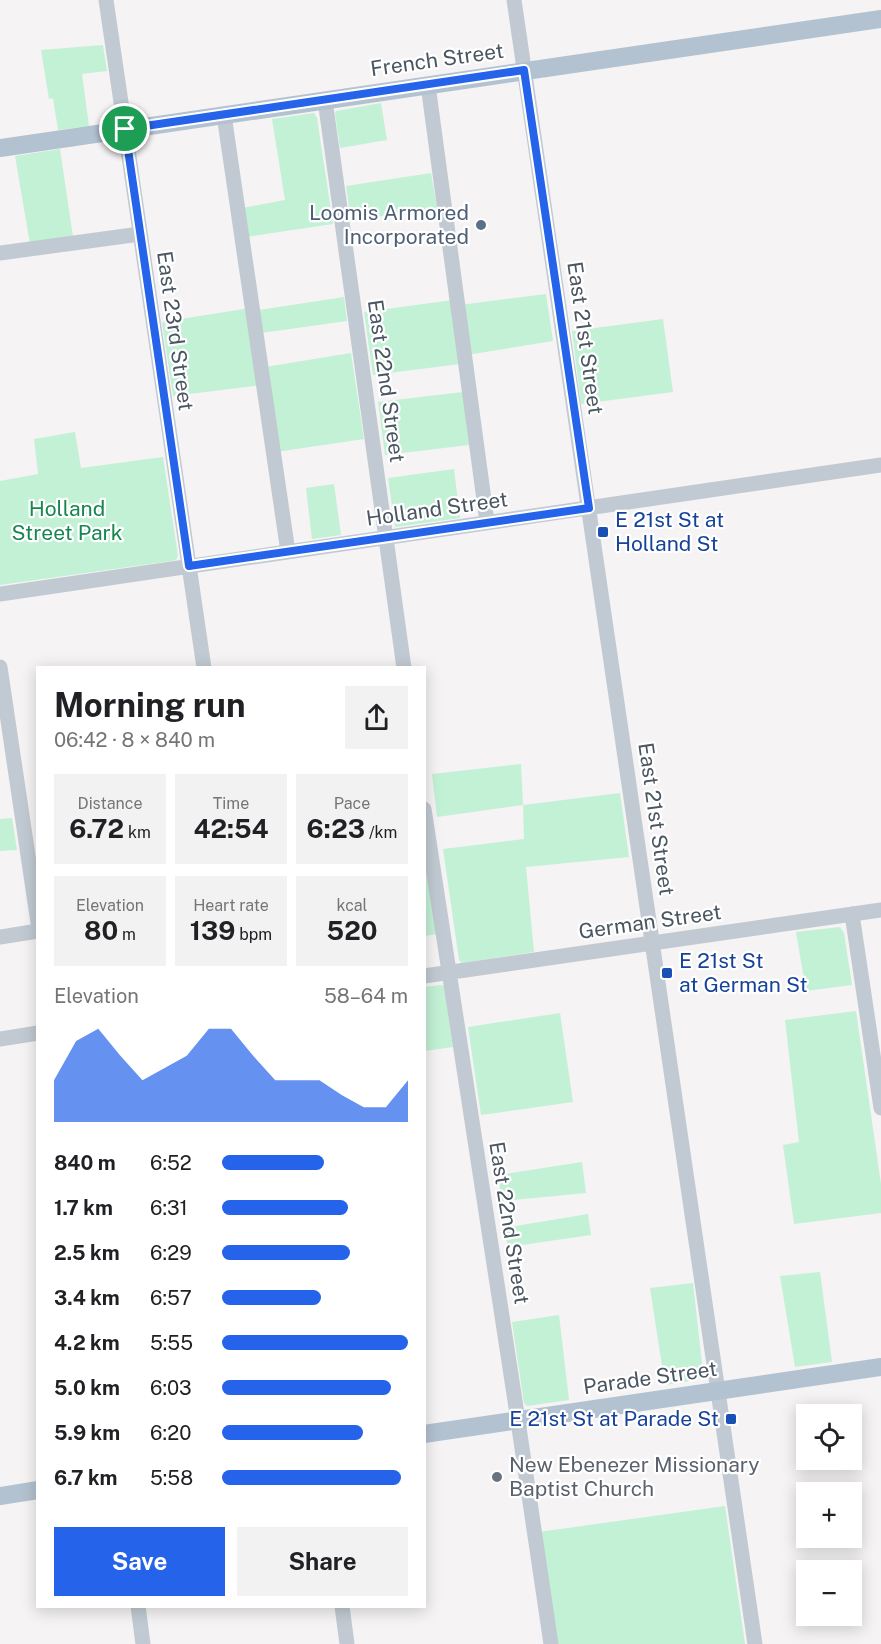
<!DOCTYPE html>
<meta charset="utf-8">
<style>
body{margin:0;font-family:"Public Sans",sans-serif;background:#f2f2f2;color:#202124;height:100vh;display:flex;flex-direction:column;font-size:22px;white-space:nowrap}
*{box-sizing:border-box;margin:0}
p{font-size:20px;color:#757577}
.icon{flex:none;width:33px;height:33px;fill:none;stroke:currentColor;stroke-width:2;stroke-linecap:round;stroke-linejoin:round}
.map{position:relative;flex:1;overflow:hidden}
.side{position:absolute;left:36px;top:666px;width:390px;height:942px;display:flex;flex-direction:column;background:#fff;border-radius:0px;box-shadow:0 3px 15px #0003}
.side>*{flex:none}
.buttons{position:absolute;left:796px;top:1404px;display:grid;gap:12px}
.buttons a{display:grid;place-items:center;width:66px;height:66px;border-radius:0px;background:#fff;box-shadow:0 3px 15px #0003;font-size:30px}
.pin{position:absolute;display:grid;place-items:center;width:51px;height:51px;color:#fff;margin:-26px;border:3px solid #fff;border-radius:50%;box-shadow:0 2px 6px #0007}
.round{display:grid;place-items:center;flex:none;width:63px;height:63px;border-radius:0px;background:#f2f2f2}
.summary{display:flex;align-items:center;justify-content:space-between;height:102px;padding:0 18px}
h1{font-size:33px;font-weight:700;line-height:45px}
.figures{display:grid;grid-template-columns:repeat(3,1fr);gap:9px;height:102px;padding:6px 18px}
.figures div{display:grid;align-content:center;border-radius:0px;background:#f2f2f2;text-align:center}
.figures b{font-size:26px;font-weight:700}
.figures small{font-size:16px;font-weight:400}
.figures p{font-size:16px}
.chart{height:168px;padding:12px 18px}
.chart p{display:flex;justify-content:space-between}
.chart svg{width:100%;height:108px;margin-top:6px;fill:#2563eb;opacity:.7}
.action{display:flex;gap:12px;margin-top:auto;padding:12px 18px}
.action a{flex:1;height:69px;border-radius:0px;background:#2563eb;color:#fff;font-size:24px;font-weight:700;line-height:69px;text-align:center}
.action a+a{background:#f2f2f2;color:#202124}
ul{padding:0 18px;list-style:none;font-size:20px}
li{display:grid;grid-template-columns:96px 72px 1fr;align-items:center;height:45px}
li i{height:15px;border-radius:8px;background:#2563eb}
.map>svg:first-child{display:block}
.green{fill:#c3f1d5}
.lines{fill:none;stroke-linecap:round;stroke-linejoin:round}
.minor{stroke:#c1cad2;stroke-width:15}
.major{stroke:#b3c2d1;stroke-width:18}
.route-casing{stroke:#fff;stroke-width:12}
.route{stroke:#2563eb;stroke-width:8}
.service-dot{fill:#5c6f8a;stroke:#fff;stroke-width:2}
.transit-dot{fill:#1a4fb4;stroke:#fff;stroke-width:2}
.worship-dot{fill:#6b7280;stroke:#fff;stroke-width:2}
.labels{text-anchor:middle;stroke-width:4.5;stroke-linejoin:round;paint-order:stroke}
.street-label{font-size:21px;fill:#4a5661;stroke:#fff}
.service-label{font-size:21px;fill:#4e5e75;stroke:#fff;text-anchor:end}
.park-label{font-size:21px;fill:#17864f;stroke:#fff}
.transit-label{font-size:21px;fill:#164399;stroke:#fff;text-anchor:start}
.worship-label{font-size:21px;fill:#5b616d;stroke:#fff;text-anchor:start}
</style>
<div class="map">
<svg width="881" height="1644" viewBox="0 0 881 1644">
<rect width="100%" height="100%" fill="#f5f3f3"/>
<path class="green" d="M103,45L107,71L82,74L89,126L58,130L53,98L49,99L41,50Z
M381,103L387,140L340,148L335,114L336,111Z
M314,113L317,118L333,224L246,237L242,208L285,200L272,119Z
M60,149L73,237L30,244L15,156Z
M431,173L437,208L351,221L346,186Z
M546,294L553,341L467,355L460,305Z
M344,297L347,321L261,333L259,310Z
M453,300L460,364L373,375L364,312Z
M250,308L261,385L173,396L162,322Z
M663,319L673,392L581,404L572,331Z
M351,353L364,439L276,452L265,367Z
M463,392L469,445L385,455L378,402Z
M75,432L81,468L163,457L178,556L176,560L171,561L0,585V481L38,474L34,439Z
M454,469L460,518L395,527L388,478Z
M334,484L341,535L312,539L306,488Z
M521,764L523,805L620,793L629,857L526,867L534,952L462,963L459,960L443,849L524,839L523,805L437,817L432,774Z
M12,818L17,850L0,851V819Z
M424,850L437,934L425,936H424Z
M840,927L844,933L852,985L806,991L796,932Z
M440,985L444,986L453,1047L425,1051V987Z
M856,1011L881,1184V1213L794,1224L783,1145L799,1142L785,1020Z
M560,1013L573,1102L481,1115L468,1027Z
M582,1162L586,1193L502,1201L498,1175Z
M588,1214L591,1235L508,1247L504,1228Z
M820,1272L832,1362L795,1367L780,1276Z
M693,1283L703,1372L697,1380L665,1385L650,1288Z
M559,1315L569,1400L527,1406L524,1403L512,1322Z
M725,1506L745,1644H557L539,1532Z"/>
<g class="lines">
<path class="minor" d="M106,0L204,668
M514,0L755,1644
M428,85L487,522
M325,100L404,668
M224,115L288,552
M0,253L140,234
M0,594L881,465
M0,667L38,923
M424,809L514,1394L551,1644
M852,914L881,1108
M0,937L38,931
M424,976L881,910
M0,1039L38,1033
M138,1606L143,1644
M342,1606L347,1644"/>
<path class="major" d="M0,148L881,19
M424,1434L881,1367
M0,1496L38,1490"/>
</g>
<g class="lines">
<defs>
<path id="route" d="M524,70L589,508L189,566L125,129Z"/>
</defs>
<use href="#route" class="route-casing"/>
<use href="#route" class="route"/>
</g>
<circle class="service-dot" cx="481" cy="225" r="6"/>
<g class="transit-dot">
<rect x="597" y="526" width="12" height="12" rx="3"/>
<rect x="661" y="967" width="12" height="12" rx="3"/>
<rect x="725" y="1413" width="12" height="12" rx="3"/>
</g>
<circle class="worship-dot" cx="497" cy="1477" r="6"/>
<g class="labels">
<g class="street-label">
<text transform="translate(437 60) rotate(-8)" y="7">French Street</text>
<text transform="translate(175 331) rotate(82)" y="7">East 23rd Street</text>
<text transform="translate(585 338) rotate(82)" y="7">East 21st Street</text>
<text transform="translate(386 381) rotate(82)" y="7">East 22nd Street</text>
<text transform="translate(437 509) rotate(-8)" y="7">Holland Street</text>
<text transform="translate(656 819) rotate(82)" y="7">East 21st Street</text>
<text transform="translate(650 922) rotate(-8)" y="7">German Street</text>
<text transform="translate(509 1223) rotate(81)" y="7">East 22nd Street</text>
<text transform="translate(650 1378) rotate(-8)" y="7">Parade Street</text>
</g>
<g class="service-label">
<text x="469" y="220">Loomis Armored<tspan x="469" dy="24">Incorporated</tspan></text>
</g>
<g class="park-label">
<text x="67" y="516">Holland<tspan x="67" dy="24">Street Park</tspan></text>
</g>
<g class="transit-label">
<text x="615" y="527">E 21st St at<tspan x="615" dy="24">Holland St</tspan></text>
<text x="679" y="968">E 21st St<tspan x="679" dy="24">at German St</tspan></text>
<text x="719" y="1426" text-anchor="end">E 21st St at Parade St</text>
</g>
<g class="worship-label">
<text x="509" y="1472">New Ebenezer Missionary<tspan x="509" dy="24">Baptist Church</tspan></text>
</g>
</g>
</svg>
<div class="buttons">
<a><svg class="icon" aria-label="locate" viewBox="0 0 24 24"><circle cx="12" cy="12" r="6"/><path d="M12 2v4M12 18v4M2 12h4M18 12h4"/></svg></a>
<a>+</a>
<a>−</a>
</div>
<div class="pin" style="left:125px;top:129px;background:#1e9e55"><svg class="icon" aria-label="arrive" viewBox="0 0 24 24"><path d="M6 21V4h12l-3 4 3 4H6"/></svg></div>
<section class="side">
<div class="summary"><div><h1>Morning run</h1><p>06:42 · 8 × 840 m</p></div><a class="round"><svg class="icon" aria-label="share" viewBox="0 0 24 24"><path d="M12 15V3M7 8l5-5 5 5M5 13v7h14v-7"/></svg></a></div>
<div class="figures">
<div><p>Distance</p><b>6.72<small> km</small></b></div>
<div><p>Time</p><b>42:54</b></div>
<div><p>Pace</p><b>6:23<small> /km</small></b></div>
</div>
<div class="figures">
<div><p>Elevation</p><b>80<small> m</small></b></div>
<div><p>Heart rate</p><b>139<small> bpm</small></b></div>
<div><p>kcal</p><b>520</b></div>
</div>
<div class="chart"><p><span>Elevation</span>58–64 m</p>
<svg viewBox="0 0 160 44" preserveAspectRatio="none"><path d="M0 44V27L10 11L20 6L30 17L40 27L50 22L60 17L70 6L80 6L90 17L100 27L110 27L120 27L130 33L140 38L150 38L160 27V44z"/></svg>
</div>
<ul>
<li><b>840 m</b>6:52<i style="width:55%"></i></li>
<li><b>1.7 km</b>6:31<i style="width:68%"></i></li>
<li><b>2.5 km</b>6:29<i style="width:69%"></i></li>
<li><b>3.4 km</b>6:57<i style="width:53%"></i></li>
<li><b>4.2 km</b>5:55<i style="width:100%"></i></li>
<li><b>5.0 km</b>6:03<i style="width:91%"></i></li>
<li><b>5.9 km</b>6:20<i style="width:76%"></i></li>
<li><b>6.7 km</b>5:58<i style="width:96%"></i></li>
</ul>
<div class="action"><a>Save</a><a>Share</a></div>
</section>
</div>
